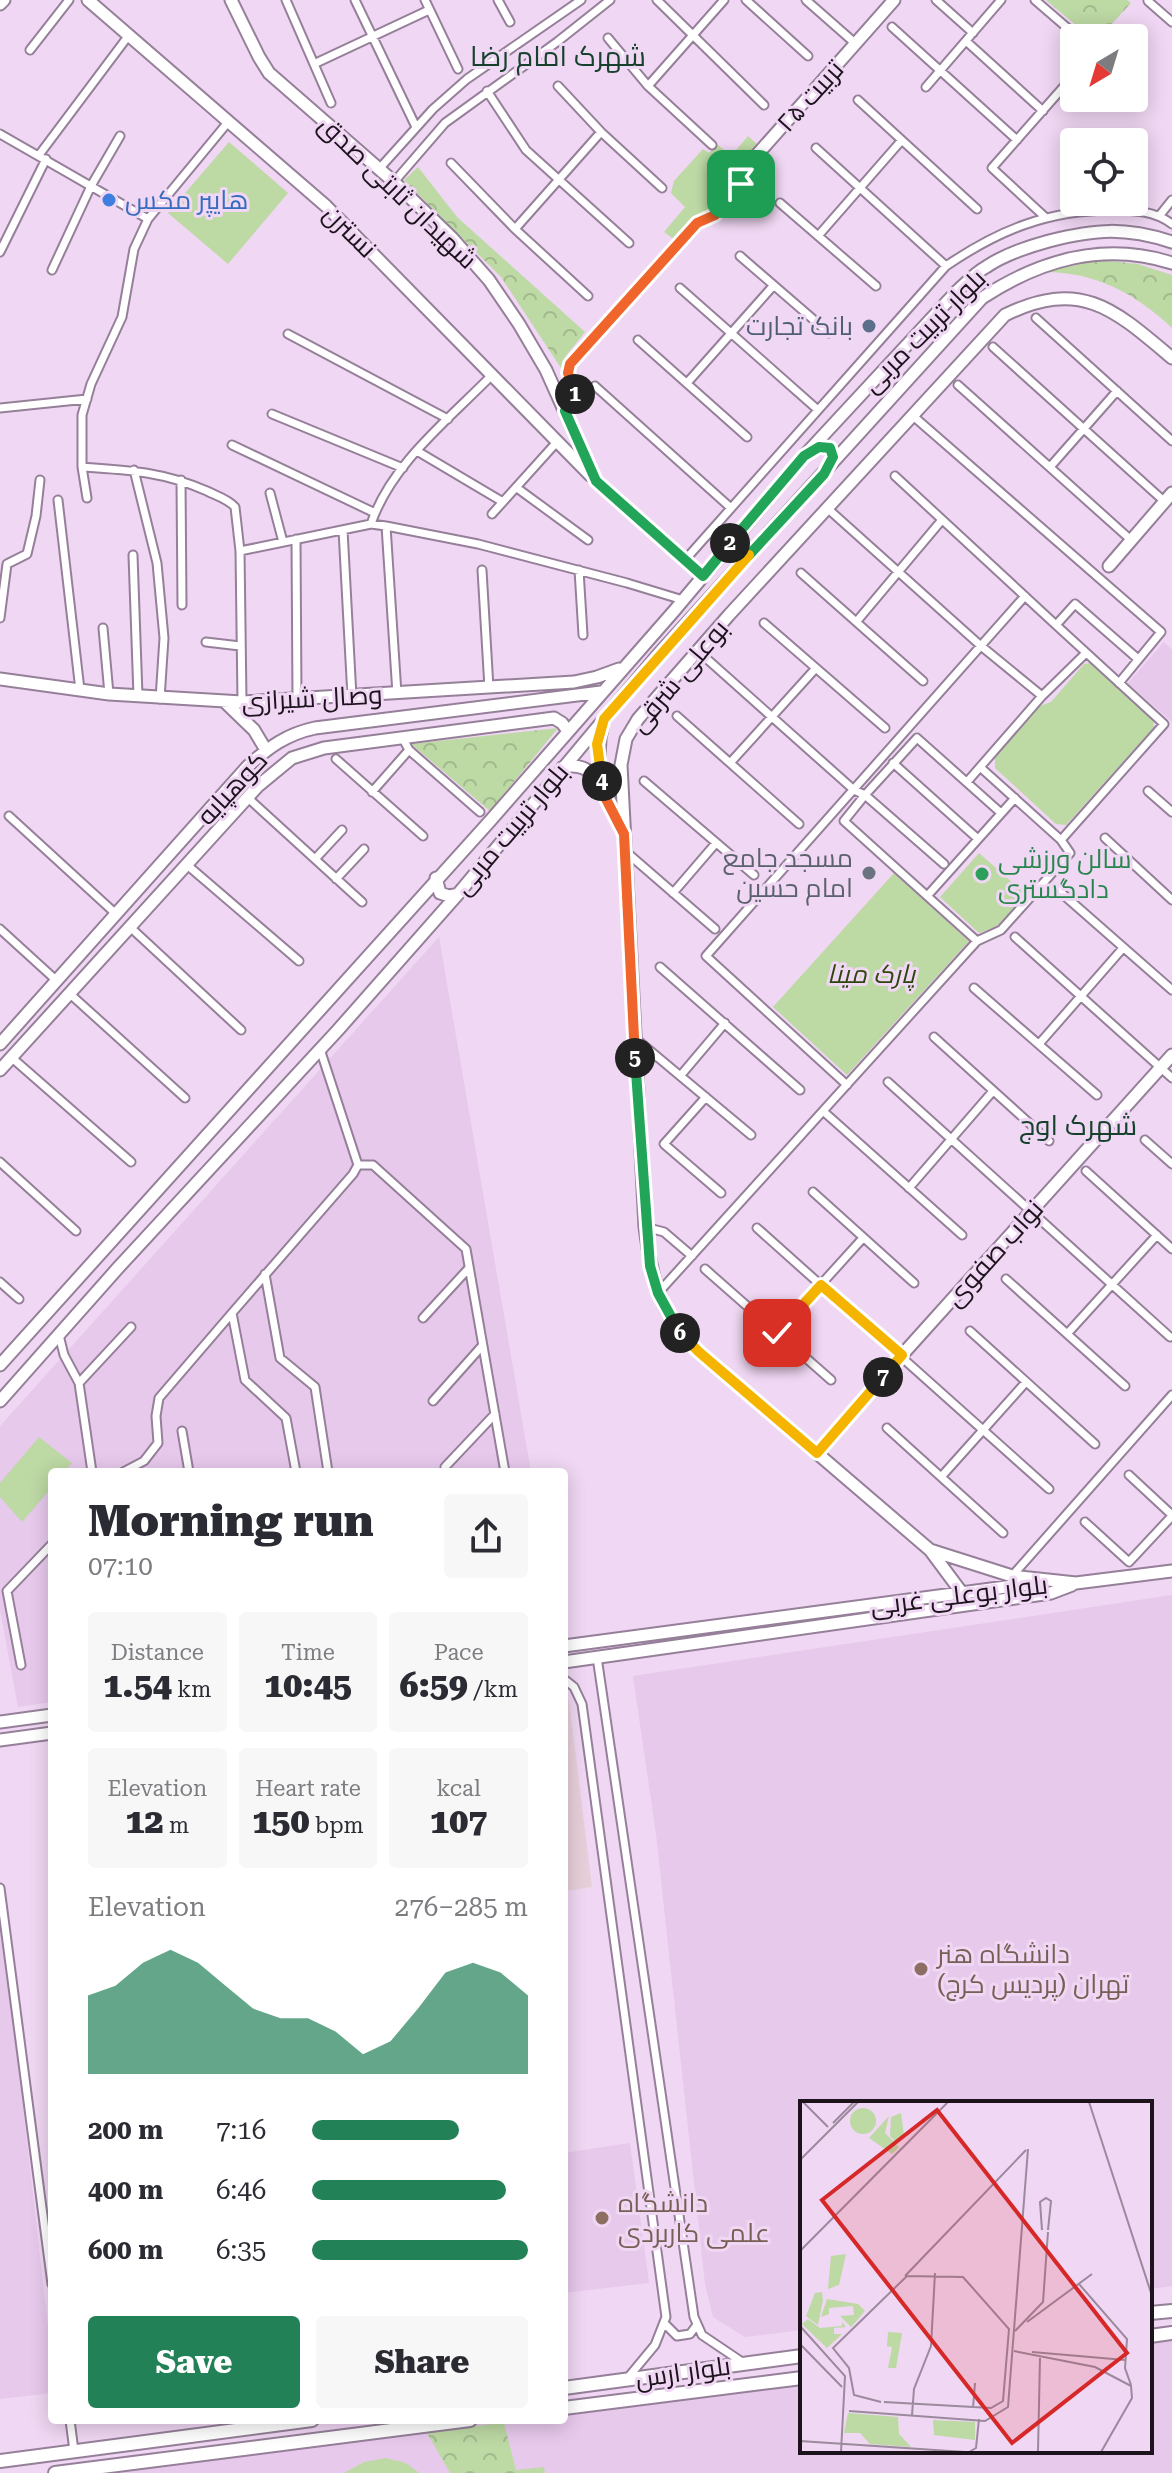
<!DOCTYPE html>
<meta charset="utf-8">
<style>
body{margin:0;font-family:"Roboto Serif",Cairo,serif;background:#f7f7f7;color:#2b2b33;height:100vh;display:flex;flex-direction:column;font-size:30px;white-space:nowrap}
*{box-sizing:border-box;margin:0}
p{font-size:26px;color:#7c7c81}
.icon{flex:none;width:44px;height:44px;fill:none;stroke:currentColor;stroke-width:2;stroke-linecap:round;stroke-linejoin:round}
.map{position:relative;flex:1;overflow:hidden}
.drawer{position:absolute;left:48px;top:1468px;width:520px;height:956px;display:flex;flex-direction:column;background:#fff;border-radius:8px;box-shadow:0 4px 20px #0003}
.drawer>*{flex:none}
.needle{width:52px;rotate:218deg}
.fabs{position:absolute;left:1060px;top:24px;display:grid;gap:16px}
.fabs a{display:grid;place-items:center;width:88px;height:88px;border-radius:8px;background:#fff;box-shadow:0 4px 20px #0003;font-size:40px}
.pin{position:absolute;display:grid;place-items:center;width:68px;height:68px;color:#fff;margin:-34px;border-radius:16px;box-shadow:0 4px 12px #0006}
.km{position:absolute;width:40px;height:40px;margin:-20px;border-radius:50%;background:#222;color:#fff;font-size:22px;line-height:40px;text-align:center}
.round{display:grid;place-items:center;flex:none;width:84px;height:84px;border-radius:8px;background:#f7f7f7}
.overview{display:flex;align-items:center;justify-content:space-between;height:136px;padding:0 40px}
h1{font-size:44px;font-weight:800;line-height:60px}
.stats{display:grid;grid-template-columns:repeat(3,1fr);gap:12px;height:136px;padding:8px 40px}
.stats div{display:grid;align-content:center;border-radius:8px;background:#f7f7f7;text-align:center}
.stats b{font-size:34px;font-weight:800}
.stats small{font-size:22px;font-weight:400}
.stats p{font-size:22px}
.chart{height:224px;padding:16px 40px}
.chart p{display:flex;justify-content:space-between}
.chart svg{width:100%;height:144px;margin-top:8px;fill:#238158;opacity:.7}
.primary-button{display:flex;gap:16px;margin-top:auto;padding:16px 40px}
.primary-button a{flex:1;height:92px;border-radius:8px;background:#238158;color:#fff;font-size:32px;font-weight:800;line-height:92px;text-align:center}
.primary-button a+a{background:#f7f7f7;color:#2b2b33}
ul{padding:0 40px;list-style:none;font-size:26px}
li{display:grid;grid-template-columns:128px 96px 1fr;align-items:center;height:60px}
li i{height:20px;border-radius:10px;background:#238158}
.map>svg:first-child{display:block}
.commercial{fill:#e7cfd9}
.built{fill:#e7c9ec}
.green{fill:#bdd9a4}
.forest{fill:url(#forest-crowns)}
.lines{fill:none;stroke-linecap:round;stroke-linejoin:round}
.street-casing{stroke:#957f99;stroke-width:11}
.secondary-casing{stroke:#957f99;stroke-width:15}
.primary-casing{stroke:#957f99;stroke-width:16}
.street{stroke:#fff;stroke-width:7}
.secondary{stroke:#fff;stroke-width:11}
.primary{stroke:#fff;stroke-width:12}
.split-1-casing{stroke:#fff;stroke-width:16}
.split-2-casing{stroke:#fff;stroke-width:16}
.split-3-casing{stroke:#fff;stroke-width:16}
.split-4-casing{stroke:#fff;stroke-width:16}
.split-5-casing{stroke:#fff;stroke-width:16}
.split-6-casing{stroke:#fff;stroke-width:16}
.split-7-casing{stroke:#fff;stroke-width:16}
.split-8-casing{stroke:#fff;stroke-width:16}
.split-1{stroke:#f0652b;stroke-width:10}
.split-2{stroke:#22a559;stroke-width:10}
.split-3{stroke:#22a559;stroke-width:10}
.split-4{stroke:#f5b400;stroke-width:10}
.split-5{stroke:#f0652b;stroke-width:10}
.split-6{stroke:#22a559;stroke-width:10}
.split-7{stroke:#f5b400;stroke-width:10}
.split-8{stroke:#f5b400;stroke-width:10}
.shop-dot{fill:#3f7fe0;stroke:#f0d7f3;stroke-width:3}
.service-dot{fill:#5c6f8a;stroke:#f0d7f3;stroke-width:3}
.worship-dot{fill:#6b7280;stroke:#f0d7f3;stroke-width:3}
.leisure-dot{fill:#2e9e5b;stroke:#f0d7f3;stroke-width:3}
.education-dot{fill:#8d6e63;stroke:#f0d7f3;stroke-width:3}
.labels{text-anchor:middle;stroke-width:6;stroke-linejoin:round;paint-order:stroke}
.street-label{font-size:26px;fill:#1c131d;stroke:#f0d7f3}
.shop-label{font-size:26px;fill:#366cbe;stroke:#f0d7f3;text-anchor:start}
.service-label{font-size:26px;fill:#4e5e75;stroke:#f0d7f3;text-anchor:end}
.worship-label{font-size:26px;fill:#5b616d;stroke:#f0d7f3;text-anchor:end}
.leisure-label{font-size:26px;fill:#27864d;stroke:#f0d7f3;text-anchor:start}
.park-label{font-size:26px;font-style:italic;fill:#2d460e;stroke:#f0d7f3}
.education-label{font-size:26px;fill:#785e54;stroke:#f0d7f3;text-anchor:start}
.neighbourhood-label{font-size:28px;fill:#16412d;stroke:#f0d7f3}
.inset-road{fill:none;stroke:#9b899d;stroke-width:2}
.view{fill:#d62828;fill-opacity:0.15;stroke:#d62828;stroke-width:4}
.inset-edge{fill:none;stroke:#1c131d;stroke-width:4}
</style>
<div class="map">
<svg width="1172" height="2473" viewBox="0 0 1172 2473">
<defs>
<pattern id="forest-crowns" width="20" height="18" patternUnits="userSpaceOnUse" patternTransform="scale(2)"><rect width="20" height="18" fill="#bdd9a4"/><path d="M2 6a3 3 0 1 1 6 0M12 15a3 3 0 1 1 6 0" fill="none" stroke="#a2b98d"/></pattern>
</defs>
<rect width="100%" height="100%" fill="#f0d7f3"/>
<path class="commercial" d="M564,1698L569,1701L592,1887L564,1891Z"/>
<path class="built" d="M1164,642L1172,650V722L1128,683Z
M439,937L531,1472H52V1702L18,1707L0,1610V1426Z
M1172,1595V2286L1150,2289V2103H802V2330L745,2337L713,2317L705,2284L656,1834L633,1676Z
M0,1903L52,2363V2393L0,2399Z
M630,2143L649,2283L564,2293V2153Z
M1172,2325V2473H54L439,2420H564V2404L802,2373V2451H1150V2328Z"/>
<path class="green" d="M748,136L758,145L740,167L738,181L711,214L698,216L675,240L664,232L685,207L671,193L674,181L703,149L709,153L717,144L731,156Z
M229,142L288,193L228,264L168,213Z
M1090,663L1153,718L1154,728L1066,825L1056,824L995,768V756L1037,707L1051,702L1084,664Z
M979,853L1027,895L996,927L979,933L940,897Z
M894,873L969,941L847,1075L773,1007Z
M39,1437L72,1463L64,1472H52V1487L22,1522L0,1497V1483Z
M386,2458L406,2463L419,2473H344L364,2462Z"/>
<path class="forest" d="M1046,0H1127L1131,3L1099,38H1091Z
M418,167L457,217L585,332L565,357L561,368L501,277L404,180Z
M1100,260L1138,264L1172,275V328C1134,292 1093,271 1041,272Z
M558,728L490,811L411,744Z
M504,2423L516,2470L544,2467L545,2473H450L426,2431Z"/>
<g class="lines">
<defs>
<path id="street" d="M286,0L331,103
M355,0L416,127
M425,0L458,69
M498,0L510,22
M657,0L764,105
M746,0L808,56
M806,0L856,44
M936,0L973,33
M1035,0L1079,38
M1148,1L1172,22
M892,27L1017,140
M608,38L648,86L712,145
M966,41L1043,111
M30,50L69,0
M316,63L429,10
M558,86L601,132L662,188
M648,86L724,0
M926,87L1001,0
M487,91L526,150L629,243
M858,100L977,209
M0,134L148,219
M816,148L946,266
M39,155L129,35
M451,163L515,229L588,296
M379,169L433,109L467,79L581,0
M394,182L445,123L557,42L610,0
M780,203L876,286
M1160,215L1172,200
M1045,217L992,168L1074,75
M515,229L601,132
M818,236L901,141
M0,252L46,159
M740,256L829,333
M52,270L91,186L120,136
M680,288L818,410
M1036,318L1172,441
M288,334L448,419
M638,340L747,437
M993,347L1165,502
M687,383L773,286
M958,385L1131,540
M595,386L731,508
M0,408L87,399
M272,414L403,468
M912,415L1161,632L1119,683
M232,445L375,513
M417,451L503,502
M82,467C129,470 164,472 207,491C217,496 228,499 235,507L240,551L242,702
M1050,467L1117,391
M134,470L157,563L164,638L160,699
M895,476L1056,625
M181,480L182,605
M517,488L588,540
M270,493L283,542
M87,498L82,467V415L91,384L122,317L134,249L148,219L229,121
M58,500L80,690
M827,508L981,646L1042,696
M492,514L556,443
M371,524C391,464 448,420 491,376
M386,526L397,694
M343,530L352,697
M296,539L297,699
M240,551L371,524L386,526L478,544L627,583L683,600
M133,555L138,696
M685,560L946,266C999,230 1048,210 1113,210C1134,210 1155,211 1172,224
M482,570L489,688
M579,570L583,635
M801,573L923,681
M0,618L7,564L27,554L36,516L40,480
M857,621L941,521
M764,623L885,728
M103,628L109,694
M206,642L240,646
M698,651L854,790L865,795L917,738L1001,813
M677,716L799,824
M402,737L409,750L480,812
M336,759L423,836
M730,763L816,668
M893,763L978,839
M644,781L754,875
M967,782L1042,696L1086,653
M1148,791L1172,812
M372,792L409,750
M248,798L362,902
M9,816L116,914
M1105,838L1172,900
M1061,840L1164,724L1056,625L1075,604L1138,659
M625,851L715,929
M315,859L342,830
M186,864L299,961
M944,864L865,795L844,821L977,941
M336,879L364,849
M1058,890L1172,990
M673,893L716,843
M928,895L1015,798
M130,927L241,1030
M0,929L57,981
M1015,937L1172,1078
M660,967L800,1090
M974,988L1097,1095
M69,993L185,1098
M934,1037L1049,1141
M636,1039L751,1135
M1039,1044L1123,948
M11,1057L131,1162
M681,1075L725,1023
M888,1082L1170,1337
M847,1085L706,956L1025,596
M706,1097L664,1144L721,1193
M823,1111L962,1235
M1145,1140L1172,1164
M0,1162L76,1231
M358,1165H373L466,1249L505,1472
M1086,1171L1172,1249
M909,1188L993,1091
M813,1192L914,1283
M645,1227L664,1232L692,1256
M757,1228L1049,1489
M705,1269L831,1380
M265,1274L280,1358L315,1387L328,1472
M1006,1279L1125,1386
M0,1282L19,1299
M658,1293L977,941L1001,930L1070,853L1061,840L980,767
M423,1318L469,1268
M970,1331L1095,1444
M777,1333L863,1238
M1067,1334L1157,1235
M59,1335L64,1355L79,1383L92,1472
M79,1383L131,1327
M433,1401L482,1346
M887,1428L1003,1533
M182,1431L189,1472
M445,1467L495,1414
M123,1472L144,1461L158,1443L156,1416L159,1398L232,1313
M296,1472L286,1418L245,1380L232,1313L353,1174L358,1165L320,1049
M1129,1475L1172,1515
M941,1477L1026,1382
M1085,1522L1129,1562L1172,1516
M1012,1576L1172,1395
M597,1657L694,2317L702,2335L742,2362
M21,1665L7,1591L52,1544
M564,1679L574,1687L582,1704L666,2317L655,2345L626,2380
M0,1888L52,2284
M665,2324L677,2336L690,2334L696,2326
M70,2420L74,2451"/>
<path id="secondary" d="M88,0L326,206L590,475
M231,0L259,57L269,73L394,182L452,238L489,280L519,324L546,370L596,481L703,576
M0,4L4,0
M1172,358C1114,309 1081,278 1005,315L729,615L638,719L626,739L621,765L645,1227C652,1282 659,1311 699,1352L930,1550L1012,1576L1076,1583L1172,1571
M565,411L575,396L568,373L570,364L697,223L715,215L739,188L748,165L894,0
M809,452L823,446L830,448L833,457L828,467
M1109,566L1172,493
M0,679L109,694L242,702L574,682L597,677L619,669
M225,702L254,730L266,750
M603,723C593,762 604,794 621,829
M563,767C580,763 588,770 601,780
M436,878L440,893L449,896L458,894
M0,1044L248,766C269,747 287,734 315,728L601,692
M0,1070L258,786L292,758L324,748L554,718L562,723L568,731
M0,1365L490,821L674,611L804,456L957,291C966,283 975,273 986,267C1005,254 1027,247 1049,241C1096,229 1125,227 1172,242
M0,1401L117,1269L338,1030L458,894L656,657L982,298C1040,260 1103,241 1172,263
M817,1453L902,1355L1172,1055
M930,1550L965,1597
M564,1646L1036,1583
M564,1662L1051,1593L1072,1585
M0,1722L52,1715
M0,1740L52,1733"/>
<path id="primary" d="M1150,2313L1172,2311
M1150,2336L1172,2333
M564,2388L802,2356
M564,2408L802,2378
M0,2461L312,2420
M55,2473L470,2420"/>
</defs>
<use href="#street" class="street-casing"/>
<use href="#secondary" class="secondary-casing"/>
<use href="#primary" class="primary-casing"/>
<use href="#street" class="street"/>
<use href="#secondary" class="secondary"/>
<use href="#primary" class="primary"/>
</g>
<g class="lines">
<defs>
<path id="split-1" d="M575,394L568,373L570,364L697,223L715,215L741,184"/>
<path id="split-2" d="M575,394L574,401L565,411L596,481L703,576L730,543"/>
<path id="split-3" d="M730,543L804,456L819,447L830,448L833,457L824,474L749,555"/>
<path id="split-4" d="M602,781L597,744L604,719L749,555"/>
<path id="split-5" d="M602,781L606,799L624,834L635,1058"/>
<path id="split-6" d="M635,1058L650,1266L658,1293L680,1333"/>
<path id="split-7" d="M680,1333L699,1352L817,1453L883,1377"/>
<path id="split-8" d="M777,1333L821,1285L902,1355L883,1377"/>
</defs>
<use href="#split-1" class="split-1-casing"/>
<use href="#split-2" class="split-2-casing"/>
<use href="#split-3" class="split-3-casing"/>
<use href="#split-4" class="split-4-casing"/>
<use href="#split-5" class="split-5-casing"/>
<use href="#split-6" class="split-6-casing"/>
<use href="#split-7" class="split-7-casing"/>
<use href="#split-8" class="split-8-casing"/>
<use href="#split-1" class="split-1"/>
<use href="#split-2" class="split-2"/>
<use href="#split-3" class="split-3"/>
<use href="#split-4" class="split-4"/>
<use href="#split-5" class="split-5"/>
<use href="#split-6" class="split-6"/>
<use href="#split-7" class="split-7"/>
<use href="#split-8" class="split-8"/>
</g>
<circle class="shop-dot" cx="109" cy="200" r="8"/>
<circle class="service-dot" cx="869" cy="326" r="8"/>
<circle class="worship-dot" cx="869" cy="873" r="8"/>
<circle class="leisure-dot" cx="982" cy="874" r="8"/>
<g class="education-dot">
<circle cx="921" cy="1969" r="8"/>
<circle cx="602" cy="2218" r="8"/>
</g>
<g class="labels">
<g class="street-label">
<text transform="translate(810 96) rotate(-48)" y="9">تربیت ۲۵</text>
<text transform="translate(398 192) rotate(44)" y="9">شهیدان ثابتی صدق</text>
<text transform="translate(350 231) rotate(45)" y="9">نسترن</text>
<text transform="translate(924 331) rotate(-45)" y="9">بلوار تربیت مربی</text>
<text transform="translate(679 676) rotate(-50)" y="9">بوعلی شرقی</text>
<text transform="translate(312 698) rotate(-3)" y="9">وصال شیرازی</text>
<text transform="translate(232 788) rotate(-47)" y="9">کوهپایه</text>
<text transform="translate(511 829) rotate(-50)" y="9">بلوار تربیت مربی</text>
<text transform="translate(994 1253) rotate(-48)" y="9">نواب صفوی</text>
<text transform="translate(959 1595) rotate(-7)" y="9">بلوار بوعلی غربی</text>
<text transform="translate(683 2372) rotate(-8)" y="9">بلوار ارس</text>
</g>
<g class="shop-label">
<text x="125" y="209">هایپر مکس</text>
</g>
<g class="service-label">
<text x="853" y="335">بانک تجارت</text>
</g>
<g class="worship-label">
<text x="853" y="867">مسجد جامع<tspan x="853" dy="30">امام حسین</tspan></text>
</g>
<g class="leisure-label">
<text x="998" y="868">سالن ورزشی<tspan x="998" dy="30">دادگستری</tspan></text>
</g>
<g class="park-label">
<text x="871" y="983">پارک مینا</text>
</g>
<g class="education-label">
<text x="937" y="1963">دانشگاه هنر<tspan x="937" dy="30">تهران (پردیس کرج)</tspan></text>
<text x="618" y="2212">دانشگاه<tspan x="618" dy="30">علمی کاربردی</tspan></text>
</g>
<g class="neighbourhood-label">
<text x="558" y="66">شهرک امام رضا</text>
<text x="1078" y="1135">شهرک اوج</text>
</g>
</g>
<g transform="translate(800 2101)">
<rect width="352" height="352" fill="#f0d7f3"/>
<path d="M50 20a13 13 0 1 1 26 0a13 13 0 1 1-26 0ZM101,12L104,35L97,42L90,35L91,16ZM88,231L102,232L96,267H88L92,246L87,245ZM48,312L98,316L99,333L111,346L70,343L60,332H44ZM133,319L175,321V339L134,334Z" fill="#bdd9a4"/>
<path d="M89,15L85,32L99,46L92,53L69,37ZM46,153L39,184L28,188L31,155ZM22,191L23,199L18,224L6,215L15,192ZM27,198L58,203L65,210L51,226L40,215L54,214L53,205L29,207V213L21,216ZM8,218L20,227L42,225V221L46,226L34,227V233H42L27,247L2,223Z" fill="#bdd9a4"/>
<path class="inset-road" d="M3,1L28,26M289,1L352,195M33,22L54,1M0,59L58,1M242,129L240,101L246,97L251,100L248,129M0,150L148,1M105,175L226,49M279,183L327,238L325,267L331,284M227,221L292,173M0,225L45,275L41,351M215,230L243,201L248,131M0,243L42,286M214,250L295,266L331,285L332,297L301,351M232,251L325,259M81,301L54,294L49,267L33,247L107,175L163,176L209,228L203,300L191,307L84,301M173,307L175,282M49,310L185,320L208,306L228,48M112,314L114,288L131,245L135,172M0,340L165,351M238,350L240,257M169,351L176,347L179,318"/>
<path class="view" d="M137,9L327,252L212,342L22,99Z"/>
<rect width="352" height="352" class="inset-edge"/>
</g>
</svg>
<div class="fabs">
<a><svg class="needle" viewBox="-14 -14 28 28"><path d="M0-13l5 13h-10z" fill="#e53935"/><path d="M0 13l5-13h-10z" fill="#7c7c81"/></svg></a>
<a><svg class="icon" aria-label="locate" viewBox="0 0 24 24"><circle cx="12" cy="12" r="6"/><path d="M12 2v4M12 18v4M2 12h4M18 12h4"/></svg></a>
</div>
<div class="pin" style="left:741px;top:184px;background:#1e9e55"><svg class="icon" aria-label="arrive" viewBox="0 0 24 24"><path d="M6 21V4h12l-3 4 3 4H6"/></svg></div>
<div class="pin" style="left:777px;top:1333px;background:#d93025"><svg class="icon" aria-label="check" viewBox="0 0 24 24"><path d="M5 12l5 5 9-10"/></svg></div>
<b class="km" style="left:575px;top:394px">1</b>
<b class="km" style="left:730px;top:543px">2</b>
<b class="km" style="left:602px;top:781px">4</b>
<b class="km" style="left:635px;top:1058px">5</b>
<b class="km" style="left:680px;top:1333px">6</b>
<b class="km" style="left:883px;top:1377px">7</b>
<section class="drawer">
<div class="overview"><div><h1>Morning run</h1><p>07:10</p></div><a class="round"><svg class="icon" aria-label="share" viewBox="0 0 24 24"><path d="M12 15V3M7 8l5-5 5 5M5 13v7h14v-7"/></svg></a></div>
<div class="stats">
<div><p>Distance</p><b>1.54<small> km</small></b></div>
<div><p>Time</p><b>10:45</b></div>
<div><p>Pace</p><b>6:59<small> /km</small></b></div>
</div>
<div class="stats">
<div><p>Elevation</p><b>12<small> m</small></b></div>
<div><p>Heart rate</p><b>150<small> bpm</small></b></div>
<div><p>kcal</p><b>107</b></div>
</div>
<div class="chart"><p><span>Elevation</span>276–285 m</p>
<svg viewBox="0 0 160 44" preserveAspectRatio="none"><path d="M0 44V20L10 17L20 10L30 6L40 10L50 17L60 24L70 27L80 27L90 31L100 38L110 34L120 24L130 13L140 10L150 13L160 20V44z"/></svg>
</div>
<ul>
<li><b>200 m</b>7:16<i style="width:68%"></i></li>
<li><b>400 m</b>6:46<i style="width:90%"></i></li>
<li><b>600 m</b>6:35<i style="width:100%"></i></li>
</ul>
<div class="primary-button"><a>Save</a><a>Share</a></div>
</section>
</div>
